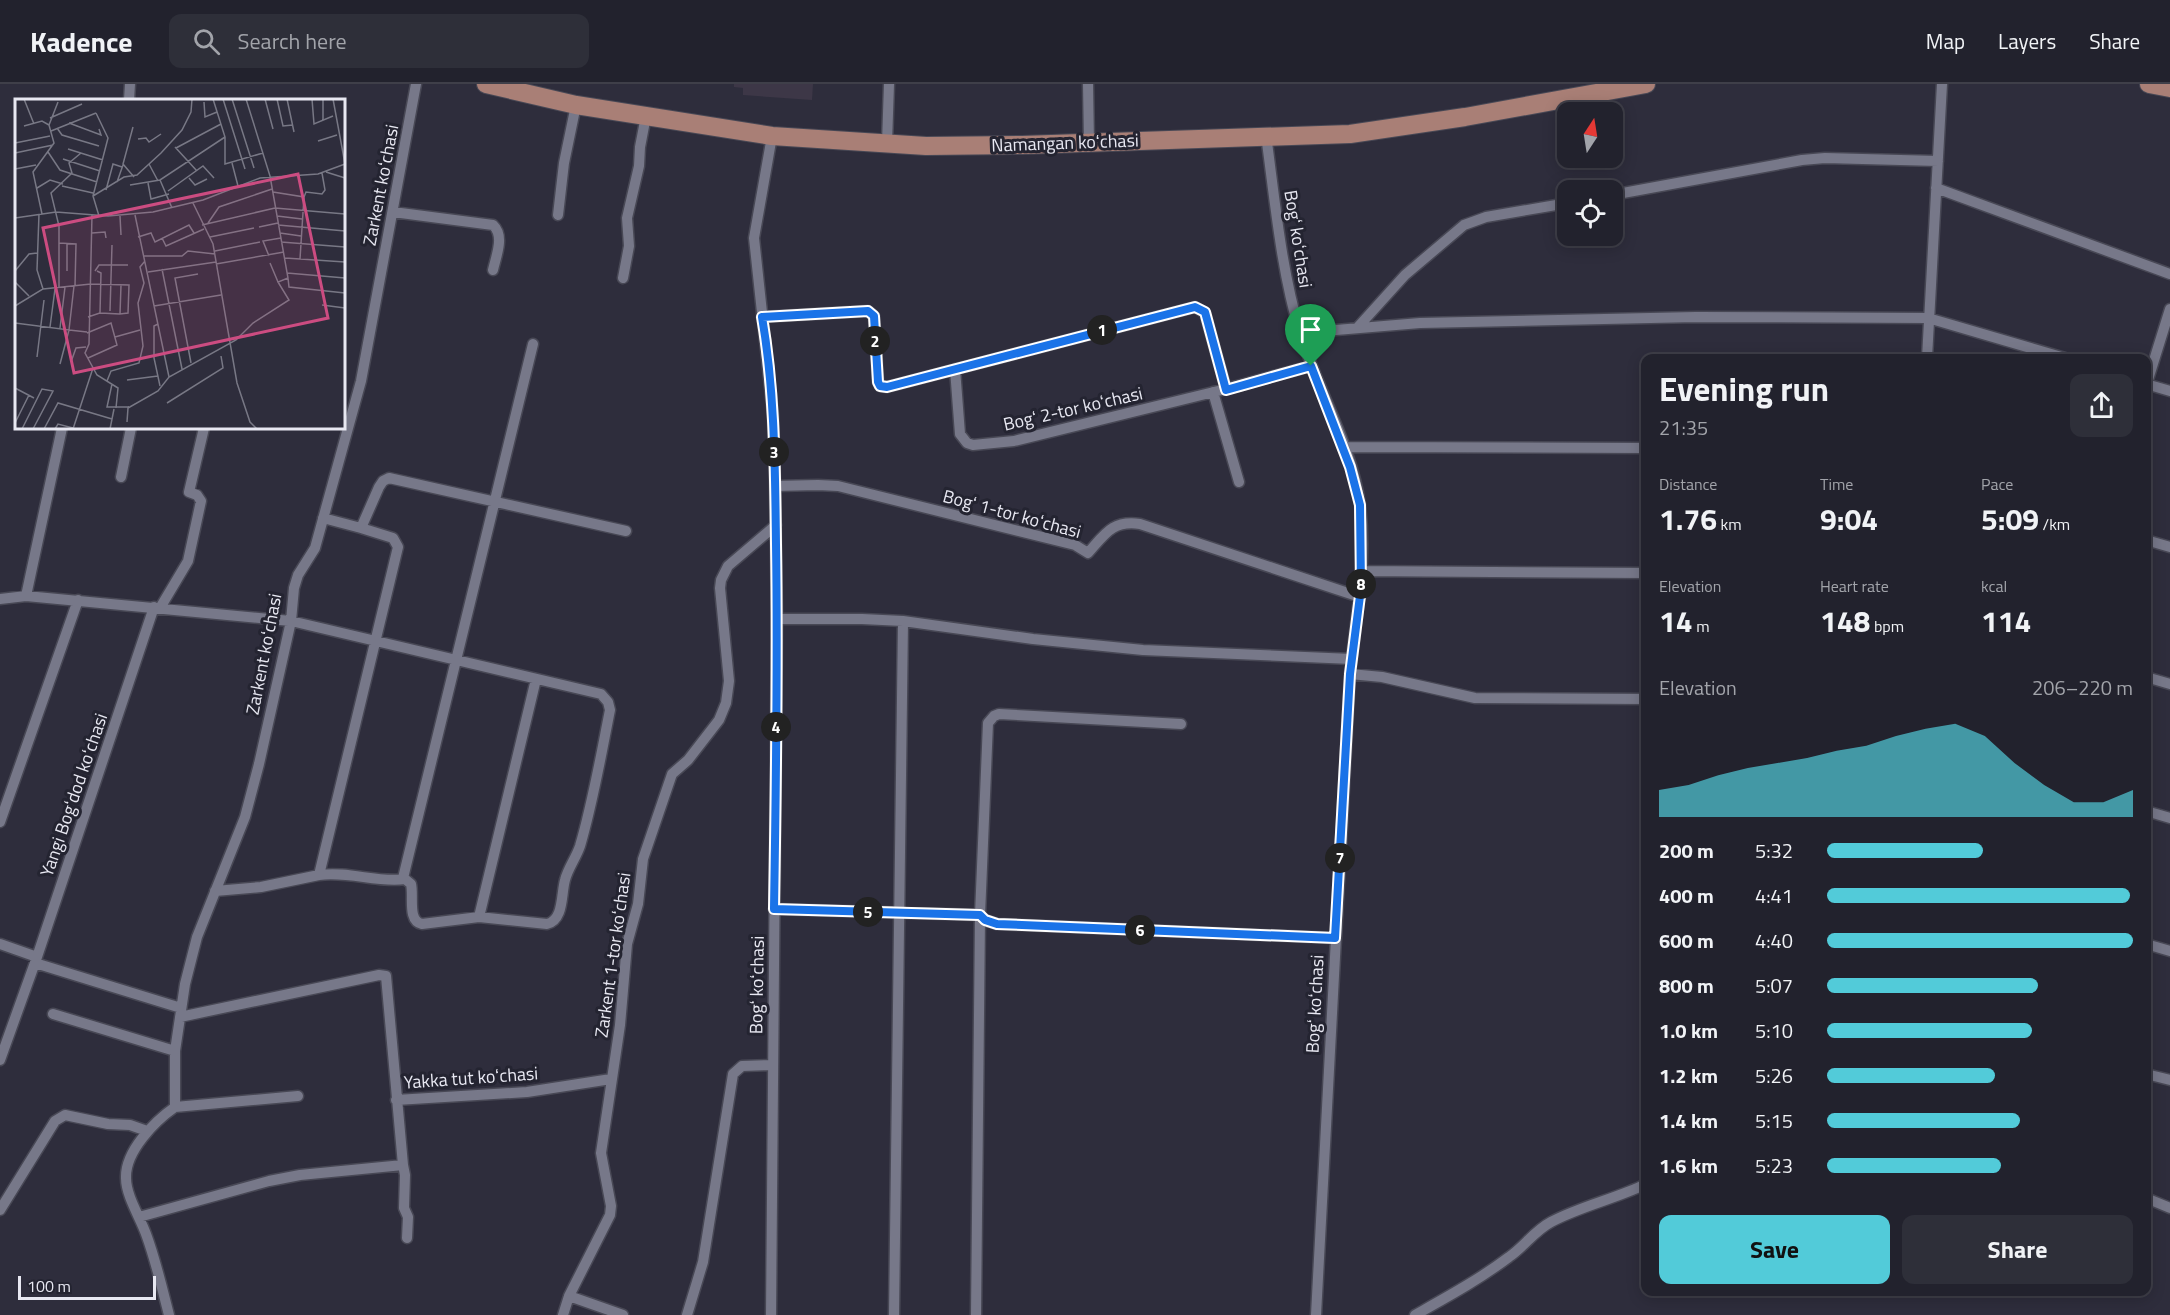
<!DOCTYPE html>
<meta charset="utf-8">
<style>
body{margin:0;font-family:"Titillium Web",sans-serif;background:#2e2f39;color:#f1f3f6;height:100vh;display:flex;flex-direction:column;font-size:22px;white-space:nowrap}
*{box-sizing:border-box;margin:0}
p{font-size:20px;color:#a2a4aa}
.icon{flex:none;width:33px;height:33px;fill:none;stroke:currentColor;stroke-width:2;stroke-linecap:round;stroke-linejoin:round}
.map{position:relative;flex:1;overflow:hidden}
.details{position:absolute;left:1641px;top:270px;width:510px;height:942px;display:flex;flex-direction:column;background:#22222d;border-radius:12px;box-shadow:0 3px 15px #0003,0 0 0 2px #3f3f49}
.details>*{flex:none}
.needle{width:39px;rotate:12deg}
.buttons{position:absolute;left:1557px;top:18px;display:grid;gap:12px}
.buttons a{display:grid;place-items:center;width:66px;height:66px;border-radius:12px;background:#22222d;box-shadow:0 3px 15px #0003,0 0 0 2px #3f3f49;font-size:30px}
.scale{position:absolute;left:18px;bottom:15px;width:138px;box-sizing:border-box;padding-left:6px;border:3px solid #e8e8f2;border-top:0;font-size:16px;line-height:21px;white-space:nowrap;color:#e8e8f2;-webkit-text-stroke:4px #242431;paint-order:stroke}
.pin{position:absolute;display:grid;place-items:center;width:51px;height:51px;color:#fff;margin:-62px -26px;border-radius:50% 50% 50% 0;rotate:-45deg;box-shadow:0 0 6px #0007}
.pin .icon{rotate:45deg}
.km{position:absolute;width:30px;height:30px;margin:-15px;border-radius:50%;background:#222;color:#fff;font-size:16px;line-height:30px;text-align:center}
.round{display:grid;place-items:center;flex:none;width:63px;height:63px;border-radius:12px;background:#2e2f39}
.head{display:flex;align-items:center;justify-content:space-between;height:102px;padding:0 18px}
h1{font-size:33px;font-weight:700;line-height:45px}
.stats{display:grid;grid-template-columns:repeat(3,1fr);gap:9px;height:102px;padding:6px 18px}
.stats div{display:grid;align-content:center}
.stats b{font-size:30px;font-weight:700}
.stats small{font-size:16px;font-weight:400}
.stats p{font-size:16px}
.chart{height:168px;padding:12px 18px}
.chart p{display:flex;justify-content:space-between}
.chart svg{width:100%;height:108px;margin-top:6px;fill:#52cbd9;opacity:.7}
.cta{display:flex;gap:12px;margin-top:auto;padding:12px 18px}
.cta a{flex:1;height:69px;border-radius:12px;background:#52cbd9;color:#111;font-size:24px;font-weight:700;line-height:69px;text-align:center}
.cta a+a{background:#2e2f39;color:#f1f3f6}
ul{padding:0 18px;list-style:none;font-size:20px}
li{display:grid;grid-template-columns:96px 72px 1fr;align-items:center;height:45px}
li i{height:15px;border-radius:8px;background:#52cbd9}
header{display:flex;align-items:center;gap:36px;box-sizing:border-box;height:84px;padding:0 30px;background:#22222d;border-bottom:2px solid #3f3f49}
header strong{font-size:28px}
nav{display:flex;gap:33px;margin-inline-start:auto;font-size:21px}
.search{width:420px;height:54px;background:#2e2f39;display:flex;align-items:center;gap:15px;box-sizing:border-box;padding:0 21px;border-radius:12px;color:#a2a4aa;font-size:22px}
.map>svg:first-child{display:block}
.education{fill:#3d3747}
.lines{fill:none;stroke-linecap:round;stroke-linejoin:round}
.minor-casing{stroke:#484855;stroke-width:13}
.primary-casing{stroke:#484855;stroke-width:20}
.minor{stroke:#777889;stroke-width:10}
.primary{stroke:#a97f76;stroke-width:18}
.route-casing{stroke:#fff;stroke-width:12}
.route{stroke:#1a73e8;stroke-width:8}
.labels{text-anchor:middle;stroke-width:6;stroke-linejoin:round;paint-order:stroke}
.street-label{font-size:18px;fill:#e8e8f2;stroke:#242431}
.inset-road{fill:none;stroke:#787885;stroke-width:1.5}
.view{fill:#cc4c81;fill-opacity:0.15;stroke:#cc4c81;stroke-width:3}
.inset-edge{fill:none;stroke:#e8e8f2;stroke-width:3}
</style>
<header>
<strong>Kadence</strong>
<div class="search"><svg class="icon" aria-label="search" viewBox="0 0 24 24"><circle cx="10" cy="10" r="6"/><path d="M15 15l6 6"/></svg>Search here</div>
<nav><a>Map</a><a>Layers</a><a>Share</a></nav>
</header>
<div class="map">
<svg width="2170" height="1231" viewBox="0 0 2170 1231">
<rect width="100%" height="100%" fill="#2e2d3c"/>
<path class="education" d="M734,0H813L812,16L743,11V4L734,3Z"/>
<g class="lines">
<defs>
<path id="minor" d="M1088,0L1089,59
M129,16L130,0
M1266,51C1275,117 1281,185 1300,249C1317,304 1353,365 1360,421C1367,478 1356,534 1350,590L1316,1231
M887,59L889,0
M1936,104L2170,190
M1612,111L1802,76L1825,74L1938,77
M393,128L493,141C505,152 496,172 493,186
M558,131L564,79L576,21
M623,194L629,162L627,134L639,82L640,63L646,32
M762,233L868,227L874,232L878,298L880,302L887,303L1195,223L1205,229L1226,305
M1358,243L1405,191L1464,141L1486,133L1568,119
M1300,249L1420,239L1696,233L1928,234L2065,274
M1927,274L1942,0
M955,285L960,350L967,359L973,361L1014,357L1226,305L1311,282
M2146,300L2170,307
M2146,302L2170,225
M1213,308L1239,398
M1343,363L1646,364
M121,393L131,344
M775,402L818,401L838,402L1075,461L1088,469C1105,450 1112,436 1140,440L1360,513
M323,434L361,444L379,403L383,397L389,394L626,447
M2146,456L2170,463
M1361,487L1646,489
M26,512L62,344
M0,515L26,512L291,537L601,610L608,618L610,626C601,671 593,718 580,762C576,774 568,784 565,796C561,810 564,836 547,840L479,833L536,595
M160,524L188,477L201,417L197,411L189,408L204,344
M777,535H862L903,537L1033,555L1143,566L1352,575
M1350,590L1382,593L1475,614L1646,615
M2146,593L2170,600
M2146,727L2170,734
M0,738L78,516
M319,791C350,787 377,799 405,795L411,800C414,812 407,837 422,840L479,833
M403,794L533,260
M215,807L261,803L319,791L398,463L393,454L361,444
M774,825L980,831L985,836L997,840L1335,854
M0,860L37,873L154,523
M2146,860L2170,867
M35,879L181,924
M53,930L175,967
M0,976L37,873
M2146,990L2170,996
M396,1016L527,1008L611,995
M175,1023L298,1012
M403,1081L405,1091L404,1124L408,1133L407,1154
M2146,1114L2170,1124
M0,1126L55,1037L65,1031L108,1040L130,1041L147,1047
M139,1133L269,1097L300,1091L403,1081L386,892L379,891L180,933
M569,1212L623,1231
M169,1231C162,1204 156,1177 146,1150C140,1133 126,1112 126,1094C125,1067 155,1037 175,1023V967L185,900L197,853L245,733L259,680L291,537L294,504L298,491L315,464L361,297L416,0
M563,1231L569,1212L610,1131L611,1122L601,1069L620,941L627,860L638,820L643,775L672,690L688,676L719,636L726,619L729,597L720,504L721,496L728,482L776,441
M687,1231L703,1178L733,990L742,982L773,981
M771,1231L777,535L775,402L773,331L754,154L772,52
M894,1231L903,537
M976,1231L980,831L988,639L994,632L999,630L1181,640
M1415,1231C1447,1213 1480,1195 1509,1173C1525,1162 1534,1147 1551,1138C1581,1122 1615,1115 1646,1100"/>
<path id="primary" d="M486,0L576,21L772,52L926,62L1022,61L1350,50L1465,33L1646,0
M2149,0L2170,4"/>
</defs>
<use href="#minor" class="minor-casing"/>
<use href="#primary" class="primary-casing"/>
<use href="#minor" class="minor"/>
<use href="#primary" class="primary"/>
</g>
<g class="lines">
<defs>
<path id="route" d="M1195,223L1205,228L1226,306L1311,282L1350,383L1360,421L1361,504L1350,590L1335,854L997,840L985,836L980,831L774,825C776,704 778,582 776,460C775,385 775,308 762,233L868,227L874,232L878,298L880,302L887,303Z"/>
</defs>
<use href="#route" class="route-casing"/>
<use href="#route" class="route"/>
</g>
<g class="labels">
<g class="street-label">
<text transform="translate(1065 59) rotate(-2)" y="6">Namangan koʻchasi</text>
<text transform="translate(381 101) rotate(-79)" y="6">Zarkent koʻchasi</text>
<text transform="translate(1298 155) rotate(81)" y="6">Bogʻ koʻchasi</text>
<text transform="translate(1073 325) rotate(-13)" y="6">Bogʻ 2-tor koʻchasi</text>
<text transform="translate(1012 430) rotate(15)" y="6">Bogʻ 1-tor koʻchasi</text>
<text transform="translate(264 570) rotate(-79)" y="6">Zarkent koʻchasi</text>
<text transform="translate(74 711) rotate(-71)" y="6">Yangi Bogʻdod koʻchasi</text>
<text transform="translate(613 871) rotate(-82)" y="6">Zarkent 1-tor koʻchasi</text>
<text transform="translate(757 901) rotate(-89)" y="6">Bogʻ koʻchasi</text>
<text transform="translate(1315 920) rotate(-87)" y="6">Bogʻ koʻchasi</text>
<text transform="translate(471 994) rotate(-4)" y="6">Yakka tut koʻchasi</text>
</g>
</g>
<g transform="translate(15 15)">
<rect width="330" height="330" fill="#2e2d3c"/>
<path class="inset-road" d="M9,0L19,25M198,0L210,38V65L248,54M208,0L230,70M217,0L239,69M231,0L255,77M250,0L258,30M262,0L268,27L278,26M272,0L279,33M297,0L299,25L318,17M308,0V22M318,0L330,65M189,3L190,18L202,13M81,14L93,39L78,97L84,117M35,19L67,5M54,24L86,36L84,30M9,27L27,22L34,26M118,28L108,65L119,78M42,29L47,36L84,47M36,32L81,14M123,40L131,39L134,43L146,35M303,42L322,36M0,44L35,37M160,48L182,72M161,49L206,25M53,50L88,61M33,53L45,71L82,83M0,54L38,46M48,60L85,72M217,64L223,87M134,65L143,82M0,70L21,66M311,73L330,79M174,79L180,86L192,80M145,81L157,109M102,83L108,66M133,84L136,100L154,95M115,86L145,81L210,38M47,87L78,94M22,89L35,81L48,85M91,91L98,65L107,68M153,92L188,67L199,79M258,93L289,98L285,160M78,97L109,78L122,76L146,54L167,31L176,13L177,0M289,98L291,93L307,95L310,91L307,74M178,104L198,145L222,284L235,323L242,330M27,115L18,73L39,44L34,26L43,3M77,116L74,245L70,254L82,276L103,289L101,309M120,116L154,278M105,117L106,136M262,117L287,120M0,119L41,113L93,117L138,113L188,101L245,79L303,75L330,65M193,124L204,108L257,90M187,126L260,109L330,115M263,126L330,132M244,128L263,124M77,134L90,133L91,139M265,134L286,137M123,138L136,134L140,143L174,126L179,134M195,138L239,129M147,139L151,147L189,130M266,143L330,148M44,144L61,145L60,187M52,144V172M200,152L245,143M129,157H167L173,152L200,155M254,157L248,142L266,139M270,159L330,163M255,164L263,183M201,165L269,153M147,170L167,270M0,172L14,155L22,154M80,172L84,166H113M133,173L201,163M272,174L330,179M273,179L274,188L330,194M0,183L14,197M44,189V127L36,94L57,74L54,64L66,54M28,190L76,185L114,186L113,214L105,215L106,186M307,206L330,209M0,207L28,190L22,171L24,115M139,207L206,196M95,212L97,146M85,214L105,215M73,218L85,214L86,174L82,172M0,224L54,231L59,187M143,225L139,227V259L145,287M35,228L40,190M45,229L50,188M54,231L72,233M72,234L96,224L102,246L73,259M100,238L125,231M22,258L29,201M56,263L61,249L71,248M176,264L160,179L183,175M45,265L54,231M112,281L143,277M92,282L96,272L124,264L128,247L123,204L129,184L125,168L130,162M97,285L92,308H114M0,289L19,299M152,304L208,269L206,257M112,323L113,309L143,292L154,278L221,241L238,224L274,201L263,183L273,179L255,77M0,324L14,296M7,330L27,290L38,292L18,330M29,330L43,304L97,320M40,330L43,325L58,329M58,330L78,269M95,330L99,310"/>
<path class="view" d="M283,75L313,219L59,274L28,129Z"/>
<rect width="330" height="330" class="inset-edge"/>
</g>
</svg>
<div class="buttons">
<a><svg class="needle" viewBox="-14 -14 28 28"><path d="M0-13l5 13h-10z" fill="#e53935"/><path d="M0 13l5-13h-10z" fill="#a2a4aa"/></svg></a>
<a><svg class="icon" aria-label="locate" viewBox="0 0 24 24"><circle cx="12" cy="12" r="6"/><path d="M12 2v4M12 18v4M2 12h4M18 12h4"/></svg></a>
</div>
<div class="scale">100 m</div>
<div class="pin" style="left:1311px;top:282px;background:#1e9e55"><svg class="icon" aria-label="arrive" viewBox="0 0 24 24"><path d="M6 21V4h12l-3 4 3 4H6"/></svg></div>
<b class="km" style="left:1102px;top:246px">1</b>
<b class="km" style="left:875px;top:257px">2</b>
<b class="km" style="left:774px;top:368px">3</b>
<b class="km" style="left:776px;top:643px">4</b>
<b class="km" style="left:868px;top:828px">5</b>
<b class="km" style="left:1140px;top:846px">6</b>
<b class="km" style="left:1340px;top:774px">7</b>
<b class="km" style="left:1361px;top:500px">8</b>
<section class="details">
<div class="head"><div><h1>Evening run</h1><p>21:35</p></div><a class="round"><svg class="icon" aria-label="share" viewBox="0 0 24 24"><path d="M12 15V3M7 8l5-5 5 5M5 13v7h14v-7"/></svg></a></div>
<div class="stats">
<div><p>Distance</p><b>1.76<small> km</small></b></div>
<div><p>Time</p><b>9:04</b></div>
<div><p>Pace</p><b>5:09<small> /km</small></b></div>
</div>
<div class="stats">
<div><p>Elevation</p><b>14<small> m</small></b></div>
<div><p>Heart rate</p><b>148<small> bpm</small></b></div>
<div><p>kcal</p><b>114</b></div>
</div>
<div class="chart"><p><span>Elevation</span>206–220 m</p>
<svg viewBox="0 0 160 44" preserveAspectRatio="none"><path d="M0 44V33L10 31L20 27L30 24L40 22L50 20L60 17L70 15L80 11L90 8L100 6L110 11L120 22L130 31L140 38L150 38L160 33V44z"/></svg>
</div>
<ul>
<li><b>200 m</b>5:32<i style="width:51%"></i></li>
<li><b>400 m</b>4:41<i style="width:99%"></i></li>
<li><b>600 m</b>4:40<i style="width:100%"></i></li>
<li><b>800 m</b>5:07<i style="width:69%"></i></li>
<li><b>1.0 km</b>5:10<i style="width:67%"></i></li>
<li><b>1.2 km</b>5:26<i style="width:55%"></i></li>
<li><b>1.4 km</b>5:15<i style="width:63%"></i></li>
<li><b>1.6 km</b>5:23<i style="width:57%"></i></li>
</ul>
<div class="cta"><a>Save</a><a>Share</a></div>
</section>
</div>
